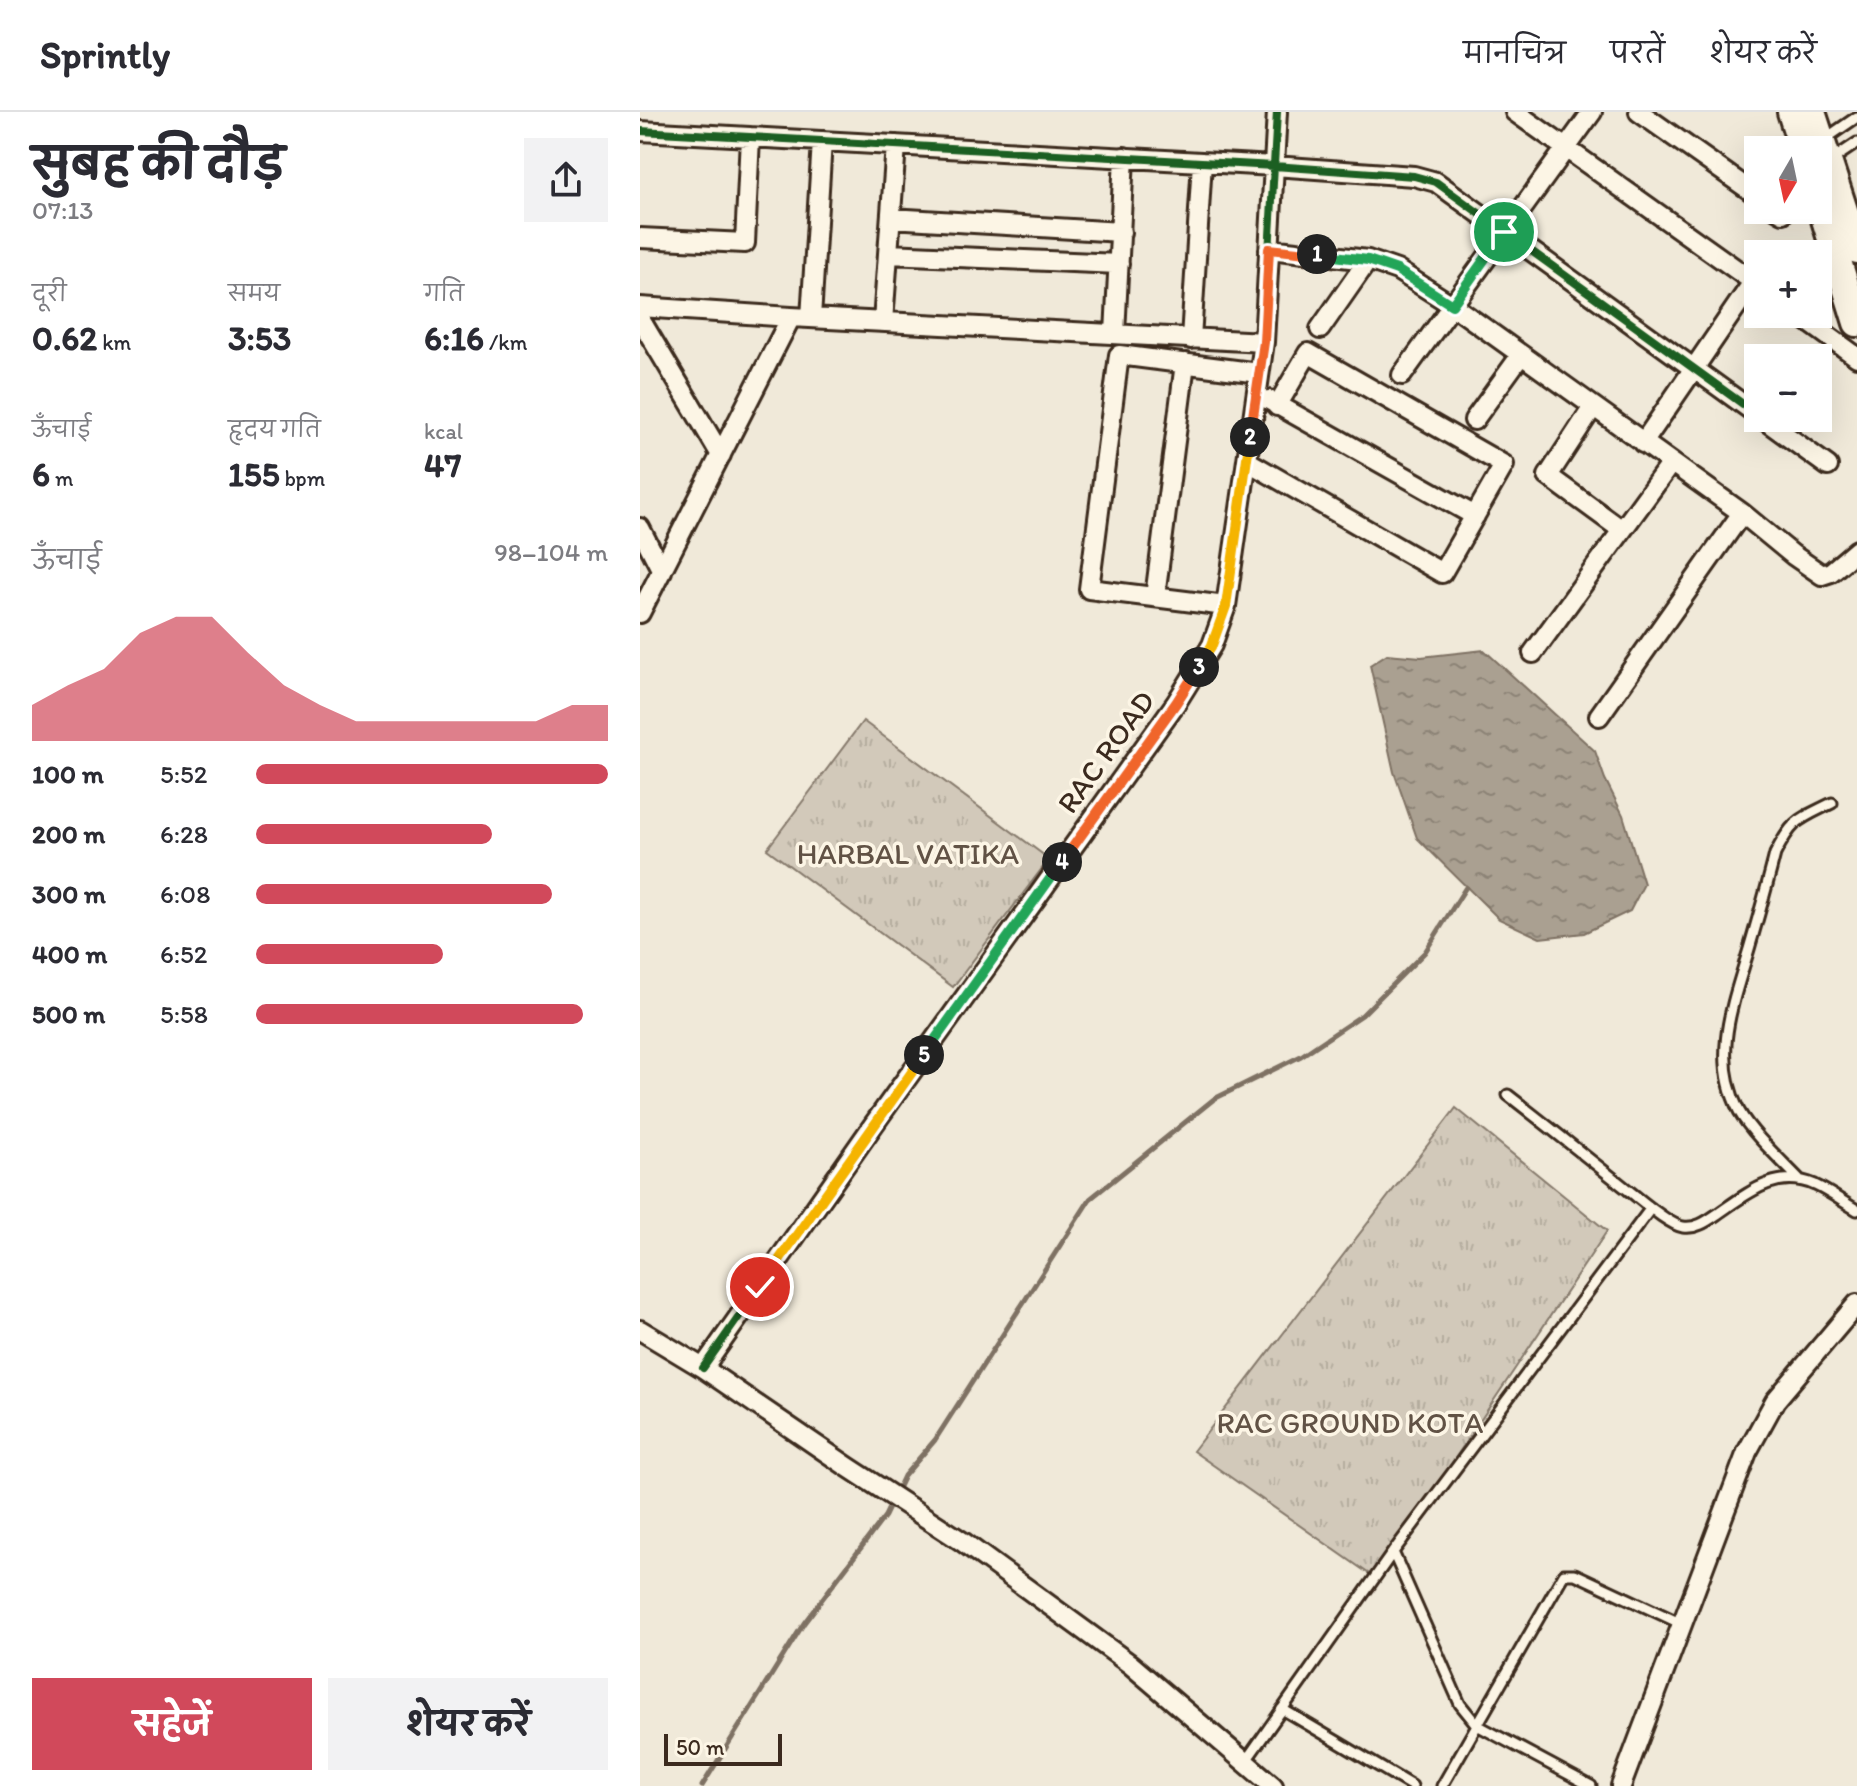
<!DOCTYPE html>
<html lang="hi">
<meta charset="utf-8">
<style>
body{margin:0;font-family:Itim,"Playpen Sans Deva",sans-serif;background:#f2f2f3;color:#2b2b33;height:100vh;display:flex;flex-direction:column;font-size:30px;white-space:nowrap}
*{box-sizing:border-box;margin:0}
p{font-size:26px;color:#7c7c81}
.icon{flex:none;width:44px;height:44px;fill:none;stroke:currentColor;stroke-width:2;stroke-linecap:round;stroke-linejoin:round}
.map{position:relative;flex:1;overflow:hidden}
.drawer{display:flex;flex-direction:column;background:#fff;width:640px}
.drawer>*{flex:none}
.needle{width:52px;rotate:189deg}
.controls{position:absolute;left:1104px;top:24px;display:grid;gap:16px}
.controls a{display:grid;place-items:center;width:88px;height:88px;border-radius:0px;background:#fff;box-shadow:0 8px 32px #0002;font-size:40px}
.scale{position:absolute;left:24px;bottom:20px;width:118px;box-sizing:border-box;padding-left:8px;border:4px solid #3b2a1e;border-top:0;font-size:22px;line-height:28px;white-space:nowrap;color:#3b2a1e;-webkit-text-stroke:6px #fcf5e5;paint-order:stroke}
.pin{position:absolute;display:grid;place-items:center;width:68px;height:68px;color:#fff;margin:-34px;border:4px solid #fff;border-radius:50%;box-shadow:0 2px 8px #0007}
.km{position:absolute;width:40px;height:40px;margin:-20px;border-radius:50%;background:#222;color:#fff;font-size:22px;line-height:40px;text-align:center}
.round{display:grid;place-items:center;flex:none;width:84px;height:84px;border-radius:0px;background:#f2f2f3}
.summary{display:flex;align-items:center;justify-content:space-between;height:136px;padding:0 32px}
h1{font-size:44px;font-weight:700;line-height:60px}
.stats{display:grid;grid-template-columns:repeat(3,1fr);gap:12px;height:136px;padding:8px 32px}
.stats div{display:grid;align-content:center}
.stats b{font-size:34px;font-weight:700}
.stats small{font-size:22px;font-weight:400}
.stats p{font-size:22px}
.chart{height:224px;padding:16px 32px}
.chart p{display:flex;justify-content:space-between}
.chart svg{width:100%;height:144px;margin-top:8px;fill:#d1495b;opacity:.7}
.action{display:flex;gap:16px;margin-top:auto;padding:16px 32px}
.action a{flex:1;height:92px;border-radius:0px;background:#d1495b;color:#fff;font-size:32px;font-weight:700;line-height:92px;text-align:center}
.action a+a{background:#f2f2f3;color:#2b2b33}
ul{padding:0 32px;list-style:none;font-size:26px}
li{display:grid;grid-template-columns:128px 96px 1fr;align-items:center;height:60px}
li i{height:20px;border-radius:10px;background:#d1495b}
header{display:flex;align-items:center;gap:48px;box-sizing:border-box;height:112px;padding:0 40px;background:#fff;border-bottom:2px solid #e1e1e2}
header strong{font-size:38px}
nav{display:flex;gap:44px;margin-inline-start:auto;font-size:28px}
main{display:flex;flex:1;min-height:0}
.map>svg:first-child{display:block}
.park{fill:url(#park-tufts);stroke:#867a6c;stroke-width:2}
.water{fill:url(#water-ripples);stroke:#7e7163;stroke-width:2}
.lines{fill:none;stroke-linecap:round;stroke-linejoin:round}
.stream{stroke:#7e7163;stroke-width:5}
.lane-casing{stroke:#3b2a1e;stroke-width:15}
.street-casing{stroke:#3b2a1e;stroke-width:24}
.secondary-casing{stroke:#3b2a1e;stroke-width:32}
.lane{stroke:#fcf5e5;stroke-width:9}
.street{stroke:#fcf5e5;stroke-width:18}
.secondary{stroke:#fcf5e5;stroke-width:26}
.cycleway-casing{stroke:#fcf5e5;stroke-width:13}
.cycleway{stroke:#1b5e20;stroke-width:8}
.split-1-casing{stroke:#fff;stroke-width:16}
.split-2-casing{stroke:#fff;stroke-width:16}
.split-3-casing{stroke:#fff;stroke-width:16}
.split-4-casing{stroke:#fff;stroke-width:16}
.split-5-casing{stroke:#fff;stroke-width:16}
.split-6-casing{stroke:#fff;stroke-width:16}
.split-1{stroke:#22a559;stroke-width:10}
.split-2{stroke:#f0652b;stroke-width:10}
.split-3{stroke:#f5b400;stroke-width:10}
.split-4{stroke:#f0652b;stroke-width:10}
.split-5{stroke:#22a559;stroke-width:10}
.split-6{stroke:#f5b400;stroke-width:10}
.labels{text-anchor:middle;stroke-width:7;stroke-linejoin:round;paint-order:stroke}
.street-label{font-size:30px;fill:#3b2a1e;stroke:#fcf5e5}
.park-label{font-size:30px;fill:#615245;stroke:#fcf5e5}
</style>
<header>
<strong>Sprintly</strong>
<nav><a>मानचित्र</a><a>परतें</a><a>शेयर करें</a></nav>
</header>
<main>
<section class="drawer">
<div class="summary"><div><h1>सुबह की दौड़</h1><p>07:13</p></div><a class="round"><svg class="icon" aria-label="share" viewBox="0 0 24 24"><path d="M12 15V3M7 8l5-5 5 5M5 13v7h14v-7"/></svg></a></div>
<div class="stats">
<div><p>दूरी</p><b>0.62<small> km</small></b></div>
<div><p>समय</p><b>3:53</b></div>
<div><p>गति</p><b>6:16<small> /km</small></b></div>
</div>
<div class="stats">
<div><p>ऊँचाई</p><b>6<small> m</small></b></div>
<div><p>हृदय गति</p><b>155<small> bpm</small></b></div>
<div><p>kcal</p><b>47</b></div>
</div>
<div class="chart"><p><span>ऊँचाई</span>98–104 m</p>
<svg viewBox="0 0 160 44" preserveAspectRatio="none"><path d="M0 44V33L10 27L20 22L30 11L40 6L50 6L60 17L70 27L80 33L90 38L100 38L110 38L120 38L130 38L140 38L150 33L160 33V44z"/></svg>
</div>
<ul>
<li><b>100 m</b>5:52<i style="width:100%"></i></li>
<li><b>200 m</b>6:28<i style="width:67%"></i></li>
<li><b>300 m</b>6:08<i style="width:84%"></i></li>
<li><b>400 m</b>6:52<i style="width:53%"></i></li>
<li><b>500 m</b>5:58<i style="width:93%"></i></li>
</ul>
<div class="action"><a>सहेजें</a><a>शेयर करें</a></div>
</section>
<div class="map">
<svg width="1217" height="1674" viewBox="0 0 1217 1674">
<defs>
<pattern id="park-tufts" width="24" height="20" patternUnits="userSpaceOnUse" patternTransform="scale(2)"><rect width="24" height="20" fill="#d2c9ba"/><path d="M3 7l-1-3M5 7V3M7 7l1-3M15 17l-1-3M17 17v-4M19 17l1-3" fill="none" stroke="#b5ad9f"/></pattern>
<pattern id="water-ripples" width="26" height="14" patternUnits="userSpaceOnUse" patternTransform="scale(2)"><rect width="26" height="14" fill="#aaa091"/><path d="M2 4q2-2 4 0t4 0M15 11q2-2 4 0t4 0" fill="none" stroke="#8c8376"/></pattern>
</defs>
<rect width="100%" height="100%" fill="#f0e9d9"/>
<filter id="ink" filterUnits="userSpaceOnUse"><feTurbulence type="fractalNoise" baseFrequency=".0125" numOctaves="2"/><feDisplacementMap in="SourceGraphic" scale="16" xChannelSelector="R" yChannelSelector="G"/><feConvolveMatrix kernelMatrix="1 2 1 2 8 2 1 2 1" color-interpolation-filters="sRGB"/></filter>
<g filter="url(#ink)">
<path class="park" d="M223,609L409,747L313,875L127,737Z
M816,996L967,1119L735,1466L553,1339Z"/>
<path class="water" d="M844,538L955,639L965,667L983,703L1004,772L990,799L944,821L900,826L859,807L777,726L754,660L730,553L747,542L781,545Z"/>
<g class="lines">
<path class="stream" d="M62,1674L164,1511L245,1404L264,1364L295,1328L450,1087L574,987L661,944L722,903L785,840L826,775"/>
<defs>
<path id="lane" d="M1185,27L1217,5
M1190,49L1217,31
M868,983C908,1014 948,1046 988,1078C1000,1087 1029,1113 1043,1115C1055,1117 1066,1110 1076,1103C1107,1082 1136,1056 1175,1073C1190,1080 1203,1090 1217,1098
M1160,1068C1142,1049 1112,1022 1099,999C1071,945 1093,891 1109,837C1118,806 1127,774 1135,742C1153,707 1158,708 1192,691
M753,1440L820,1592L837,1613L951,1674
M642,1597L772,1674
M605,1650L753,1440L1011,1096
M802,1674L924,1462H935L1042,1512"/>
<path id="street" d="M875,0L1118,173
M999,0L1118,84
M0,19L634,54L774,64L796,70L1118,303
M1138,98L1143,101
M251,106L481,120
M0,126L105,131L110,25
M629,137L728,148L757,158L812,193L1102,401L1153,443L1182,463L1191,460L1217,438
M248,142L479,152
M0,195L151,205L624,230
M1158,202L1217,245
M171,206L182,29
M0,207L81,343
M243,210L256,33
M680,217L728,148
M475,222L484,45
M551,227L562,50
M762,263L952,0
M629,288L835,404
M953,295L908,364L982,418
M1122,306L1188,354
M834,308L881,243
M1003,331L1113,170
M607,349L802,461L864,353L668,241L637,294
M0,416L22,459
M515,485L545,251
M586,494L449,477L479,243L619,261
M0,501L151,205
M893,541L1031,351
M959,604L1102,401
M0,1218L63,1256L208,1355L323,1430L490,1552L633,1674
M63,1256L234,1012L536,591L572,533L586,494L624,230L637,0
M981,1674L1107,1340L1135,1289L1217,1192"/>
<path id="secondary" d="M1151,0L1163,38
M1172,0L1217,138
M1178,85L1217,211"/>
</defs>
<use href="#lane" class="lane-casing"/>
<use href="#street" class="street-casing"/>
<use href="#secondary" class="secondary-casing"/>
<use href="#lane" class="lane"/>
<use href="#street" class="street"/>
<use href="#secondary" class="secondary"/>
<defs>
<path id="cycleway" d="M0,19L634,54L774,64L796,70L1118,303
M63,1256L234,1012L536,591L572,533L586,494L624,230L637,0"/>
</defs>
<use href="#cycleway" class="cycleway-casing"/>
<use href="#cycleway" class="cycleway"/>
</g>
</g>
<g class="lines" filter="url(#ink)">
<defs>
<path id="split-1" d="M677,142L728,148L757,158L812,193L864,120"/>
<path id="split-2" d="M610,325L624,230L629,137L677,142"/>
<path id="split-3" d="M559,555L572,533L586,494L610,325"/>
<path id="split-4" d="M422,750L536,591L559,555"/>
<path id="split-5" d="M284,943L422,750"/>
<path id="split-6" d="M120,1175L284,943"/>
</defs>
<use href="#split-1" class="split-1-casing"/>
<use href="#split-2" class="split-2-casing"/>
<use href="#split-3" class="split-3-casing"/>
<use href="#split-4" class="split-4-casing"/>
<use href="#split-5" class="split-5-casing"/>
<use href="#split-6" class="split-6-casing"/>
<use href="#split-1" class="split-1"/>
<use href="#split-2" class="split-2"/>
<use href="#split-3" class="split-3"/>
<use href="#split-4" class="split-4"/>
<use href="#split-5" class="split-5"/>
<use href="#split-6" class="split-6"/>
</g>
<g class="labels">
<g class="street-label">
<text transform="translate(466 640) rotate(-54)" y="10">RAC ROAD</text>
</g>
<g class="park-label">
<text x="268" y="752">HARBAL VATIKA</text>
<text x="710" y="1321">RAC GROUND KOTA</text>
</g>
</g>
</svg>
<div class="controls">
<a><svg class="needle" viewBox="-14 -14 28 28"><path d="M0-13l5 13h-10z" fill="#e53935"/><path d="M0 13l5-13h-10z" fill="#7c7c81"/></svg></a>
<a>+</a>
<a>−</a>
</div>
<div class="scale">50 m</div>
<div class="pin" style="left:864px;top:120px;background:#1e9e55"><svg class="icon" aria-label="arrive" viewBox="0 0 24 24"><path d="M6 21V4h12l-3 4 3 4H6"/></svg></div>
<div class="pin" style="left:120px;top:1175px;background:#d93025"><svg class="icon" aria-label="check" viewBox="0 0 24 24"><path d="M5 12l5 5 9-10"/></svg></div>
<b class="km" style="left:677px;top:142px">1</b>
<b class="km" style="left:610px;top:325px">2</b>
<b class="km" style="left:559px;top:555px">3</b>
<b class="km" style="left:422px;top:750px">4</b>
<b class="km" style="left:284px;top:943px">5</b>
</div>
</main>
